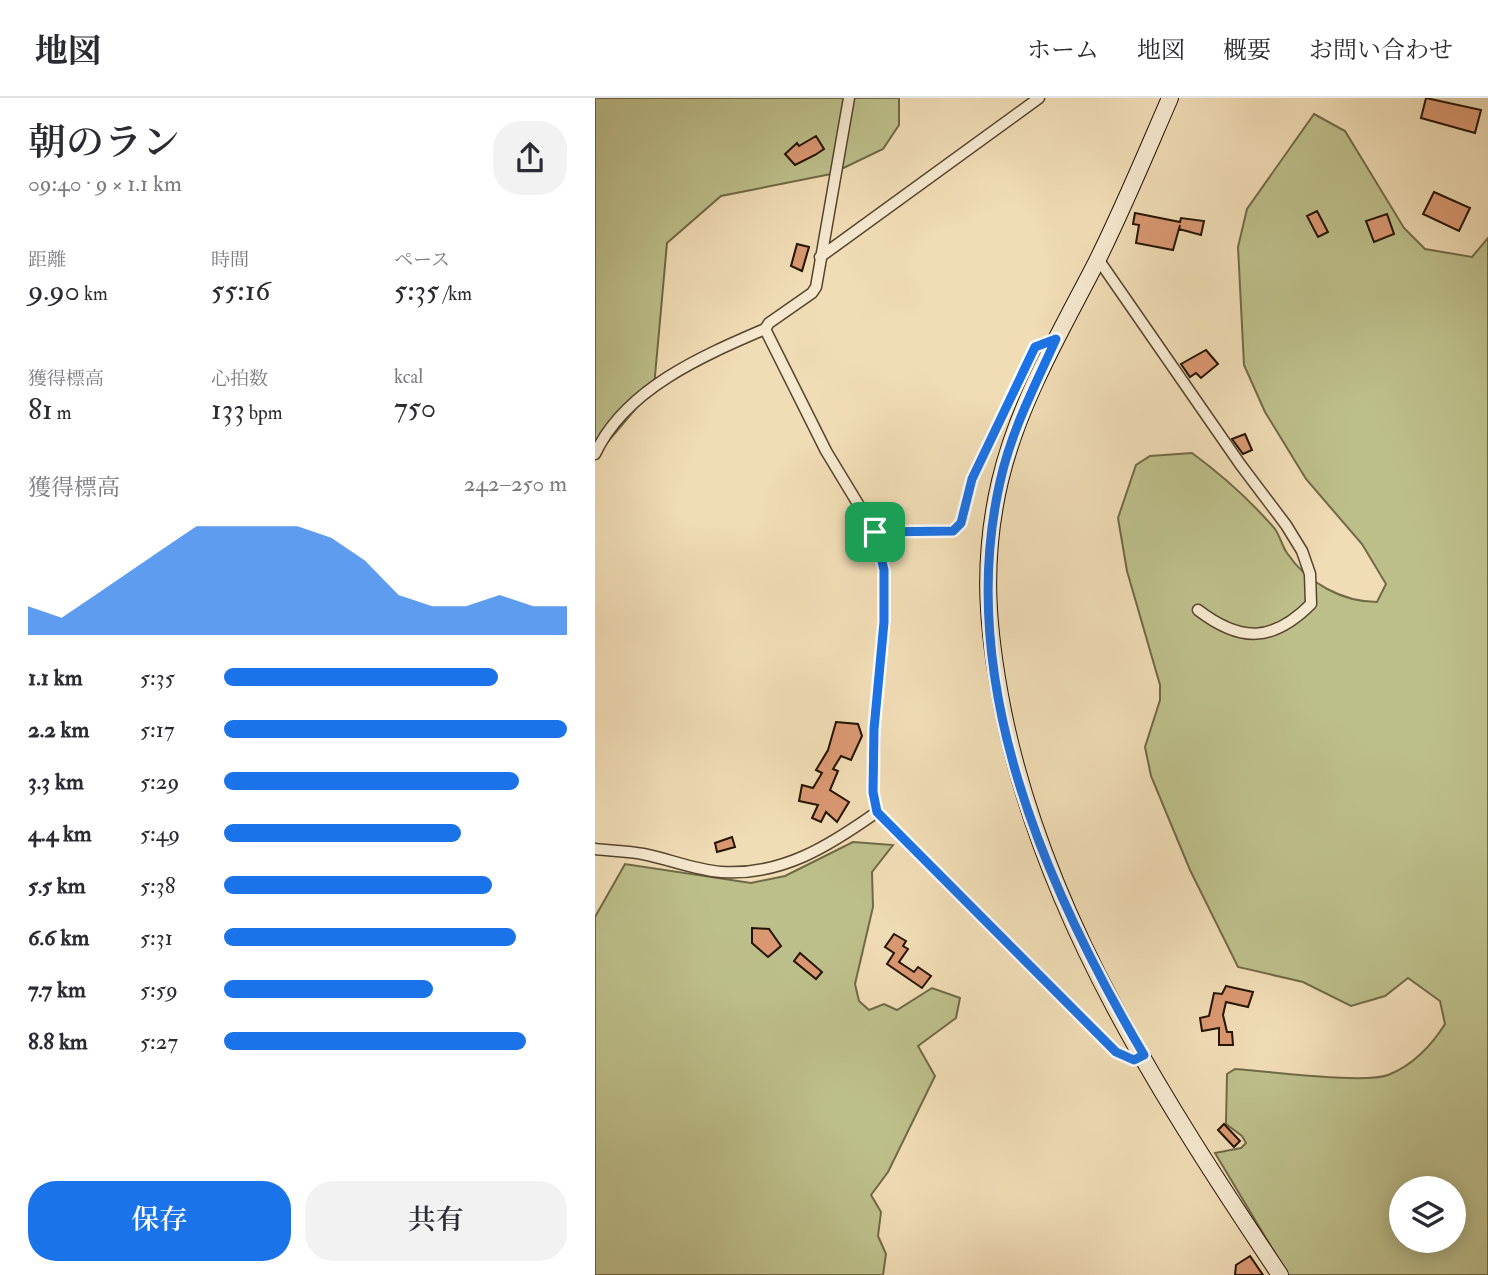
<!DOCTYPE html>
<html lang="ja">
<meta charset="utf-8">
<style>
body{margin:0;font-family:"IM FELL Double Pica","Noto Serif JP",serif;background:#f2f2f3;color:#2b2b33;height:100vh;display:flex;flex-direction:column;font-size:26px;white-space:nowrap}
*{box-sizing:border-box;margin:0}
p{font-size:23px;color:#7c7c81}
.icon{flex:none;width:38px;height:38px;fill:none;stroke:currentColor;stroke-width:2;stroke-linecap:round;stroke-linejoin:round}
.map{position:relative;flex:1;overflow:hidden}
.drawer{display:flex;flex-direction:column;background:#fff;width:595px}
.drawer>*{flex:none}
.controls{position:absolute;left:794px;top:1078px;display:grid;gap:14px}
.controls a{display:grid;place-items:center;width:77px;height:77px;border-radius:50%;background:#fff;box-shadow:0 4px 18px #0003;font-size:35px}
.pin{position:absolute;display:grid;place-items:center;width:60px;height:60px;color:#fff;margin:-30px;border-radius:14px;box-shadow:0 4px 10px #0006}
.round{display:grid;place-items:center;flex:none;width:74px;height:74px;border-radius:28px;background:#f2f2f3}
.summary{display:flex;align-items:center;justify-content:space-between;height:119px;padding:0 28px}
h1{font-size:38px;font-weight:600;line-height:52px}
.metrics{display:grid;grid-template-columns:repeat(3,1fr);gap:10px;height:119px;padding:7px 28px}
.metrics div{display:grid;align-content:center}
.metrics b{font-size:30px;font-weight:600}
.metrics small{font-size:19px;font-weight:400}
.metrics p{font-size:19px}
.chart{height:196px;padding:14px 28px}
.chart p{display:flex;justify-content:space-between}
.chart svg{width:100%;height:126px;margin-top:7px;fill:#1a73e8;opacity:.7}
.button{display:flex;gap:14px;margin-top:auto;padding:14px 28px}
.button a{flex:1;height:80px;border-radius:28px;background:#1a73e8;color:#fff;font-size:28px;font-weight:600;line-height:80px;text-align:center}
.button a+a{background:#f2f2f3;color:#2b2b33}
ul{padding:0 28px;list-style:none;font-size:23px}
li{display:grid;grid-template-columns:112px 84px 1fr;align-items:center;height:52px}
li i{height:18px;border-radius:9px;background:#1a73e8}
header{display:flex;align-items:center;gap:42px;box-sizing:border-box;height:98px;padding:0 35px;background:#fff;border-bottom:2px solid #e1e1e2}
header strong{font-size:33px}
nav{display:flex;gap:38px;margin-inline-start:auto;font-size:24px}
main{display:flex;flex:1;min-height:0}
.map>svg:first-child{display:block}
.green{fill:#bdbf8b;stroke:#706946;stroke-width:2;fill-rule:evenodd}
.building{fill:#da9872;stroke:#221300;stroke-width:2}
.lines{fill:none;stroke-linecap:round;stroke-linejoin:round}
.street-casing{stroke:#56452d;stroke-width:13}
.secondary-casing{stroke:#221300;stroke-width:18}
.street{stroke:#f5e8cf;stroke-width:10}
.secondary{stroke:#f5e8cf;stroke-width:16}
.route-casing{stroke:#fff;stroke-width:14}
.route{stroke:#1a73e8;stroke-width:9}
</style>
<header>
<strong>地図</strong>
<nav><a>ホーム</a><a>地図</a><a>概要</a><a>お問い合わせ</a></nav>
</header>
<main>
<section class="drawer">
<div class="summary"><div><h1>朝のラン</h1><p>09:40 · 9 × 1.1 km</p></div><a class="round"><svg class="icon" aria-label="share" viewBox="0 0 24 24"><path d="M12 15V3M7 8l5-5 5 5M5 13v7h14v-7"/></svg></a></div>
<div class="metrics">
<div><p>距離</p><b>9.90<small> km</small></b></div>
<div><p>時間</p><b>55:16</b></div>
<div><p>ペース</p><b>5:35<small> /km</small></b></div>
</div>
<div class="metrics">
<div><p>獲得標高</p><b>81<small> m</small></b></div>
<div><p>心拍数</p><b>133<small> bpm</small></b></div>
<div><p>kcal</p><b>750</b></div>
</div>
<div class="chart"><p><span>獲得標高</span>242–250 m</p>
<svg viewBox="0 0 160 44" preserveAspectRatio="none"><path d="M0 44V34L10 38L20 30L30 22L40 14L50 6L60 6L70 6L80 6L90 10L100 18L110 30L120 34L130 34L140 30L150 34L160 34V44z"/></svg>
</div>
<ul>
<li><b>1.1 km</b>5:35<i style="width:80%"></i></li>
<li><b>2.2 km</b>5:17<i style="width:100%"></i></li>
<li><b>3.3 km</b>5:29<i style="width:86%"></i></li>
<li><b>4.4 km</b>5:49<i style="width:69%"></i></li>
<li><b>5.5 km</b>5:38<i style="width:78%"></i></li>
<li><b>6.6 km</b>5:31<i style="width:85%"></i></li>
<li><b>7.7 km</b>5:59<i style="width:61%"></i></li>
<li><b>8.8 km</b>5:27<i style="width:88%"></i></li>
</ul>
<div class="button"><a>保存</a><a>共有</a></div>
</section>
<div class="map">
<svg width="893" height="1177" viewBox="0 0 893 1177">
<rect width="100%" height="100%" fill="#f0dcb5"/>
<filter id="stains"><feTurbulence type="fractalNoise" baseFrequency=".00286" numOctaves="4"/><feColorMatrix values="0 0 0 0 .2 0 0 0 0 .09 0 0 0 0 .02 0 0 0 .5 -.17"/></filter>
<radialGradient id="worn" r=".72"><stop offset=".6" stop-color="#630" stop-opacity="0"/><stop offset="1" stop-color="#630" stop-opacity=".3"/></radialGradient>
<path class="green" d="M0,0H304V27L288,51L236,76L126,98L72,145L59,289L0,359Z
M719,16L750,33L809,130L830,151L877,159L893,140V1177H693L620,1055L646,1050L651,1045L647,1038L631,1026L632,976L640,971C671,973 769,986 793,977C817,968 837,947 850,926L845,903L813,880L790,898L756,908L708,884L643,869L595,772L556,678L550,649L565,602V587L532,473L523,420L541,367L555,358L597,355C627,377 655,402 680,431C685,438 687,448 692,455C712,485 748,504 782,504L791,486L767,446L711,381L670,314L649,267L643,149L652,111ZM807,1090H859V1143H807Z
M258,744L298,747L277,774L278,809L260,886L264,903L274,912L289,906L302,912L337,890L365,900L361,920L323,948L340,978L293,1074L276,1097L286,1114L283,1138L291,1156L288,1177H0V819L30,766L156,785L190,778Z"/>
<path class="building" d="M831,0L886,12L880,35L826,20Z
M221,38L229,51L220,57L200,67L190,56L202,45L204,48Z
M839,94L875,110L864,133L828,116Z
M722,113L733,134L723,139L712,118Z
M540,115L585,124L586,120L609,123L606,137L584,131L585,127L578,152L541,145L544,127L538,126Z
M792,116L799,136L779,144L771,123Z
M202,146L214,149L207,173L196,168Z
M611,252L623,266L606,280L601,275L595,279L586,266Z
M650,336L657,352L648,356L637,341Z
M241,624L263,626L267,638L256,662L246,658L238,671L243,673L235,692L254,704L242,724L231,714L226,724L217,720L223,707L204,703L207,687L218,690L227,675L221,672L233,652Z
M137,739L140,749L122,754L120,745Z
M157,830L174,831L186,848L173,859L157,845Z
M299,836L311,843L308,848L313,851L304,864L319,874L323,869L336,878L327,890L292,866L299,855L290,849Z
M205,855L227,874L221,881L199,863Z
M631,888L658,894L653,909L631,904L628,917L632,934H637L638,947H624V930L607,933L605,920L614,918L619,895L627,896Z
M629,1026L645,1043L639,1049L623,1032Z
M655,1158L668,1177H640L641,1167Z"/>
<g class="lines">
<defs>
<path id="street" d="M225,159L444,0
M503,161L645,366L691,427L707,453L715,476L716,506C678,544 646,545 603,512
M170,231L231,353L280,434L289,472V525L279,631L278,694L282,714L521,954L539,962L549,957
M0,356C30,291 107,258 170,231L174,225L217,195L221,189L254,0
M280,434L358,433L366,425L377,381L440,249L461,241
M0,751C16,753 32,753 48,756C74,761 100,772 126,774C187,778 234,748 282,714"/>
<path id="secondary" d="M575,0C551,55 528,111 501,165C465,235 423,306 405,383C386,464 392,532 408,613C450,821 569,1003 685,1177"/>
</defs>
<use href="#street" class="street-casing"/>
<use href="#secondary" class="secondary-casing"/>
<use href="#street" class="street"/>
<use href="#secondary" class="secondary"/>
</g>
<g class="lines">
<defs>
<path id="route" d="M461,241C440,288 416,333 405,384C360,582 450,789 549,957L539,962L521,954L282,714L278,694L279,631L289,524V472L280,434L358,433L366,425L377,381L440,249Z"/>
</defs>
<use href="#route" class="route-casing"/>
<use href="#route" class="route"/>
</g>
<rect width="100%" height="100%" filter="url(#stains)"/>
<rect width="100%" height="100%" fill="url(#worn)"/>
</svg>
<div class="controls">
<a><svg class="icon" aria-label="layers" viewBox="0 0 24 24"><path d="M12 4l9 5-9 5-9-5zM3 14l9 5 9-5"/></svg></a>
</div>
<div class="pin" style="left:280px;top:434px;background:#1e9e55"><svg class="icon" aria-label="arrive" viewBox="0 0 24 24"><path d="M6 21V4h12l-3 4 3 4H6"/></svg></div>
</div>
</main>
